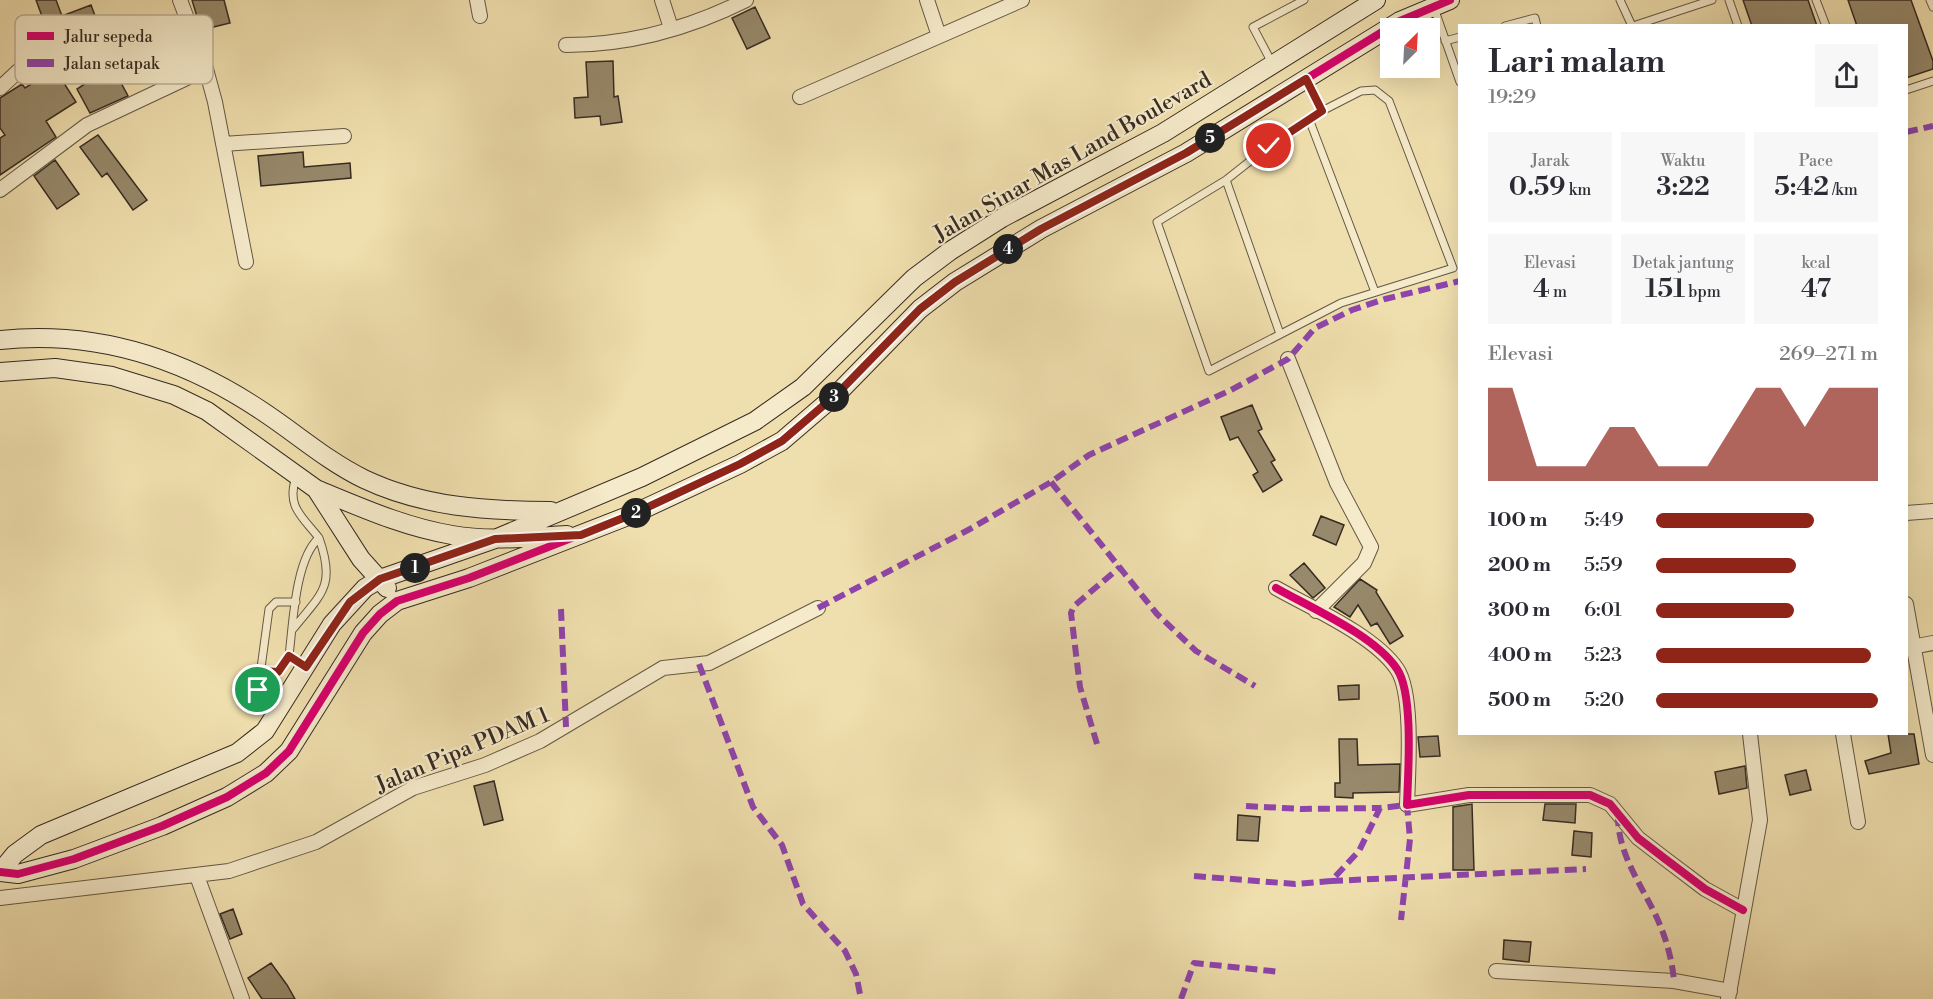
<!DOCTYPE html>
<html lang="id">
<meta charset="utf-8">
<style>
body{margin:0;font-family:"Libre Bodoni",serif;background:#f7f7f7;color:#2b2b33;height:100vh;display:flex;flex-direction:column;font-size:22px;white-space:nowrap}
*{box-sizing:border-box;margin:0}
p{font-size:20px;color:#7c7c81}
.icon{flex:none;width:33px;height:33px;fill:none;stroke:currentColor;stroke-width:2;stroke-linecap:round;stroke-linejoin:round}
.map{position:relative;flex:1;overflow:hidden}
.details{position:absolute;left:1458px;top:24px;width:450px;height:711px;display:flex;flex-direction:column;background:#fff;border-radius:0px;box-shadow:0 6px 24px #0002}
.details>*{flex:none}
.needle{width:39px;rotate:24deg}
.fabs{position:absolute;left:1380px;top:18px;display:grid;gap:12px}
.fabs a{display:grid;place-items:center;width:60px;height:60px;border-radius:0px;background:#fff;box-shadow:0 6px 24px #0002;font-size:30px}
.pin{position:absolute;display:grid;place-items:center;width:51px;height:51px;color:#fff;margin:-26px;border:3px solid #fff;border-radius:50%;box-shadow:0 2px 6px #0007}
.km{position:absolute;width:30px;height:30px;margin:-15px;border-radius:50%;background:#222;color:#fff;font-size:16px;line-height:30px;text-align:center}
.round{display:grid;place-items:center;flex:none;width:63px;height:63px;border-radius:0px;background:#f7f7f7}
.summary{display:flex;align-items:center;justify-content:space-between;height:102px;padding:0 30px}
h1{font-size:33px;font-weight:600;line-height:45px}
.metrics{display:grid;grid-template-columns:repeat(3,1fr);gap:9px;height:102px;padding:6px 30px}
.metrics div{display:grid;align-content:center;border-radius:0px;background:#f7f7f7;text-align:center}
.metrics b{font-size:26px;font-weight:600}
.metrics small{font-size:16px;font-weight:400}
.metrics p{font-size:16px}
.chart{height:168px;padding:12px 30px}
.chart p{display:flex;justify-content:space-between}
.chart svg{width:100%;height:108px;margin-top:6px;fill:#8f2418;opacity:.7}
ul{padding:0 30px;list-style:none;font-size:20px}
li{display:grid;grid-template-columns:96px 72px 1fr;align-items:center;height:45px}
li i{height:15px;border-radius:8px;background:#8f2418}
.map>svg:first-child{display:block}
.building{fill:#97896b;stroke:#362b22;stroke-width:1.5}
.lines{fill:none;stroke-linecap:round;stroke-linejoin:round}
.lane-casing{stroke:#645845;stroke-width:9}
.street-casing{stroke:#645845;stroke-width:16}
.secondary-casing{stroke:#362b22;stroke-width:20}
.lane{stroke:#f5eaca;stroke-width:7}
.street{stroke:#f5eaca;stroke-width:14}
.secondary{stroke:#f5eaca;stroke-width:18}
.quiet{stroke:#8e44ad;stroke-width:6;stroke-dasharray:12 6;stroke-linecap:butt}
.cycleway-casing{stroke:#f5eaca;stroke-width:11}
.cycleway{stroke:#d6006c;stroke-width:8}
.route-casing{stroke:#fff;stroke-width:12}
.route{stroke:#8f2418;stroke-width:8}
.labels{text-anchor:middle;stroke-width:4.5;stroke-linejoin:round;paint-order:stroke}
.street-label{font-size:22px;fill:#362b22;stroke:#f5eaca}
.key{fill:#f5eaca;stroke:#bcb198;stroke-width:1.5}
.key-label{font-size:16px;fill:#362b22}
</style>
<div class="map">
<svg width="1933" height="999" viewBox="0 0 1933 999">
<rect width="100%" height="100%" fill="#f0dfae"/>
<filter id="stains"><feTurbulence type="fractalNoise" baseFrequency=".00333" numOctaves="4"/><feColorMatrix values="0 0 0 0 .2 0 0 0 0 .09 0 0 0 0 .02 0 0 0 .5 -.17"/></filter>
<radialGradient id="worn" r=".72"><stop offset=".6" stop-color="#630" stop-opacity="0"/><stop offset="1" stop-color="#630" stop-opacity=".3"/></radialGradient>
<path class="building" d="M36,0H56L62,16L91,5L101,32L54,49Z
M192,0H224L230,23L201,30Z
M1743,0H1808L1817,26H1752Z
M1848,0H1911L1933,61V69L1906,78V26H1857Z
M755,7L770,38L747,49L732,18Z
M613,61L614,97L618,96L622,122L601,125L600,116L575,118L574,98L588,97L586,62Z
M112,66L128,96L90,113L77,89Z
M55,69L76,102L46,121L56,137L0,175V138L5,135L0,128V98L22,84L25,88Z
M98,135L147,200L133,210L107,173L102,177L80,147Z
M303,152L304,167L350,163L351,178L261,186L258,156Z
M55,160L79,194L57,209L34,176Z
M1252,405L1262,429L1258,431L1275,460L1271,462L1282,480L1263,492L1253,475L1258,472L1238,437L1230,440L1221,417Z
M1321,516L1344,525L1336,545L1313,535Z
M1304,563L1325,588L1313,598L1290,575Z
M1360,579L1377,590L1376,592L1403,636L1390,644L1377,623L1371,626L1358,605L1350,617L1334,607Z
M1359,685V699L1339,700L1338,686Z
M1888,734H1914L1919,764L1869,774L1865,761L1891,753Z
M1438,736L1440,756L1420,757L1418,737Z
M1339,739H1357L1358,765L1400,764L1399,792L1353,793V798L1335,797V783H1340Z
M1745,766L1747,788L1719,794L1715,772Z
M1806,770L1811,790L1790,795L1785,775Z
M494,781L503,820L484,825L474,786Z
M1472,804L1474,870H1453V807Z
M1545,804H1576L1575,823L1543,820Z
M1238,815L1260,817L1258,841L1237,840Z
M1574,831L1592,833L1591,857L1572,855Z
M233,909L242,934L230,939L220,914Z
M1504,940L1531,942L1529,962L1503,959Z
M271,963L287,985L295,999H262L248,978Z"/>
<g class="lines">
<defs>
<path id="lane" d="M1620,0L1632,26
M1729,0L1738,26
M1816,0L1826,26
M1930,0L1933,7
M1434,8L1460,82
M1505,26L1535,18L1537,26
M1633,26L1712,0
M1445,41L1460,37
M1272,63L1253,27L1304,0
M1307,81L1322,111L1361,91L1375,90L1389,101L1453,268L1341,303L1209,371L1157,222L1226,180L1269,146L1322,111
M1906,90L1933,81
M1309,119L1375,292
M1226,180L1280,334
M296,477C286,507 302,516 319,538
M293,629C322,593 336,586 319,538C295,559 293,624 289,656L304,666
M261,671L278,672L289,656
M258,690L269,609L276,602H296"/>
<path id="street" d="M477,0L480,16
M662,0L671,28
M927,0L939,36
M566,45C629,45 690,28 746,0
M206,69L215,102L246,262
M0,88L43,48
M800,97L1022,0
M223,144L344,136
M0,190L87,125L206,69L180,0
M1288,359L1337,483L1371,547L1364,563L1316,611
M1906,513L1933,511
M1276,588C1311,608 1374,635 1397,669C1414,694 1408,774 1407,805L1469,795H1590L1610,804L1638,838L1664,858L1705,889L1743,910
M1906,604L1933,755
M1906,648L1933,643
M1843,734L1858,822
M197,876L242,999
M0,898L229,871L316,842L413,788L485,765L540,741L663,668L709,663L818,608
M1496,971L1674,981L1730,991
M1728,999L1760,820L1750,734"/>
<path id="secondary" d="M0,340C96,330 183,358 262,411C297,434 327,461 364,479C423,507 486,511 551,511
M0,372L55,368L112,376L174,395L207,411L316,489L361,559L387,588
M316,489C360,507 404,527 452,535C490,542 529,537 567,535
M0,872L15,854L41,835L237,753L265,731L332,624L365,588L380,579L495,539L642,477L755,421L803,387L914,278L950,251L1002,218L1163,133L1376,0
M1,872L18,874L74,859L162,826L227,797L266,773L289,751L363,633L380,614L397,601L469,578L633,514L740,464L782,441L838,393L920,309L955,282L1041,229L1186,153L1400,21L1450,0"/>
</defs>
<use href="#lane" class="lane-casing"/>
<use href="#street" class="street-casing"/>
<use href="#secondary" class="secondary-casing"/>
<use href="#lane" class="lane"/>
<use href="#street" class="street"/>
<use href="#secondary" class="secondary"/>
<path class="quiet" d="M1906,132L1933,126
M1051,482L1157,614L1196,651L1255,686
M818,608L970,529L1051,482L1089,455L1231,390L1288,359L1315,328L1352,310L1385,299L1460,281
M561,609L566,727
M699,664L753,807L782,845L803,904L845,951L856,974L861,999
M1097,744L1080,687L1071,613L1074,606L1120,567
M1246,806L1302,809L1380,808
M1618,814C1617,853 1641,884 1657,918C1666,938 1672,959 1674,981
M1194,876L1295,884L1331,881L1359,851L1380,808L1407,805L1410,839L1401,920
M1331,881L1586,869
M1181,999L1194,963L1281,972"/>
<defs>
<path id="cycleway" d="M1276,588C1311,608 1374,635 1397,669C1414,694 1408,774 1407,805L1469,795H1590L1610,804L1638,838L1664,858L1705,889L1743,910
M0,872L18,874L74,859L162,826L227,797L266,773L289,751L363,633L380,614L397,601L469,578L633,514L740,464L782,441L838,393L920,309L955,282L1041,229L1186,153L1400,21L1450,0"/>
</defs>
<use href="#cycleway" class="cycleway-casing"/>
<use href="#cycleway" class="cycleway"/>
</g>
<g class="lines">
<defs>
<path id="route" d="M258,690L261,671L278,672L289,656L306,667L350,602L380,579L495,539L581,535L633,514L740,464L782,441L838,393L920,309L955,282L1041,229L1186,153L1306,79L1322,111L1269,146"/>
</defs>
<use href="#route" class="route-casing"/>
<use href="#route" class="route"/>
</g>
<g class="labels">
<g class="street-label">
<text transform="translate(1072 156) rotate(-30)" y="8">Jalan Sinar Mas Land Boulevard</text>
<text transform="translate(462 749) rotate(-23)" y="8">Jalan Pipa PDAM 1</text>
</g>
</g>
<rect x="15" y="15" width="198" height="69" rx="9" class="key"/>
<rect x="27" y="32" width="27" height="8" fill="#d6006c"/>
<rect x="27" y="59" width="27" height="8" fill="#8e44ad"/>
<g class="key-label">
<text x="64" y="42">Jalur sepeda</text>
<text x="64" y="69">Jalan setapak</text>
</g>
<rect width="100%" height="100%" filter="url(#stains)"/>
<rect width="100%" height="100%" fill="url(#worn)"/>
</svg>
<div class="fabs">
<a><svg class="needle" viewBox="-14 -14 28 28"><path d="M0-13l5 13h-10z" fill="#e53935"/><path d="M0 13l5-13h-10z" fill="#7c7c81"/></svg></a>
</div>
<div class="pin" style="left:258px;top:690px;background:#1e9e55"><svg class="icon" aria-label="arrive" viewBox="0 0 24 24"><path d="M6 21V4h12l-3 4 3 4H6"/></svg></div>
<div class="pin" style="left:1269px;top:146px;background:#d93025"><svg class="icon" aria-label="check" viewBox="0 0 24 24"><path d="M5 12l5 5 9-10"/></svg></div>
<b class="km" style="left:415px;top:568px">1</b>
<b class="km" style="left:636px;top:513px">2</b>
<b class="km" style="left:834px;top:397px">3</b>
<b class="km" style="left:1008px;top:249px">4</b>
<b class="km" style="left:1210px;top:138px">5</b>
<section class="details">
<div class="summary"><div><h1>Lari malam</h1><p>19:29</p></div><a class="round"><svg class="icon" aria-label="share" viewBox="0 0 24 24"><path d="M12 15V3M7 8l5-5 5 5M5 13v7h14v-7"/></svg></a></div>
<div class="metrics">
<div><p>Jarak</p><b>0.59<small> km</small></b></div>
<div><p>Waktu</p><b>3:22</b></div>
<div><p>Pace</p><b>5:42<small> /km</small></b></div>
</div>
<div class="metrics">
<div><p>Elevasi</p><b>4<small> m</small></b></div>
<div><p>Detak jantung</p><b>151<small> bpm</small></b></div>
<div><p>kcal</p><b>47</b></div>
</div>
<div class="chart"><p><span>Elevasi</span>269–271 m</p>
<svg viewBox="0 0 160 44" preserveAspectRatio="none"><path d="M0 44V6L10 6L20 38L30 38L40 38L50 22L60 22L70 38L80 38L90 38L100 22L110 6L120 6L130 22L140 6L150 6L160 6V44z"/></svg>
</div>
<ul>
<li><b>100 m</b>5:49<i style="width:71%"></i></li>
<li><b>200 m</b>5:59<i style="width:63%"></i></li>
<li><b>300 m</b>6:01<i style="width:62%"></i></li>
<li><b>400 m</b>5:23<i style="width:97%"></i></li>
<li><b>500 m</b>5:20<i style="width:100%"></i></li>
</ul>
</section>
</div>
